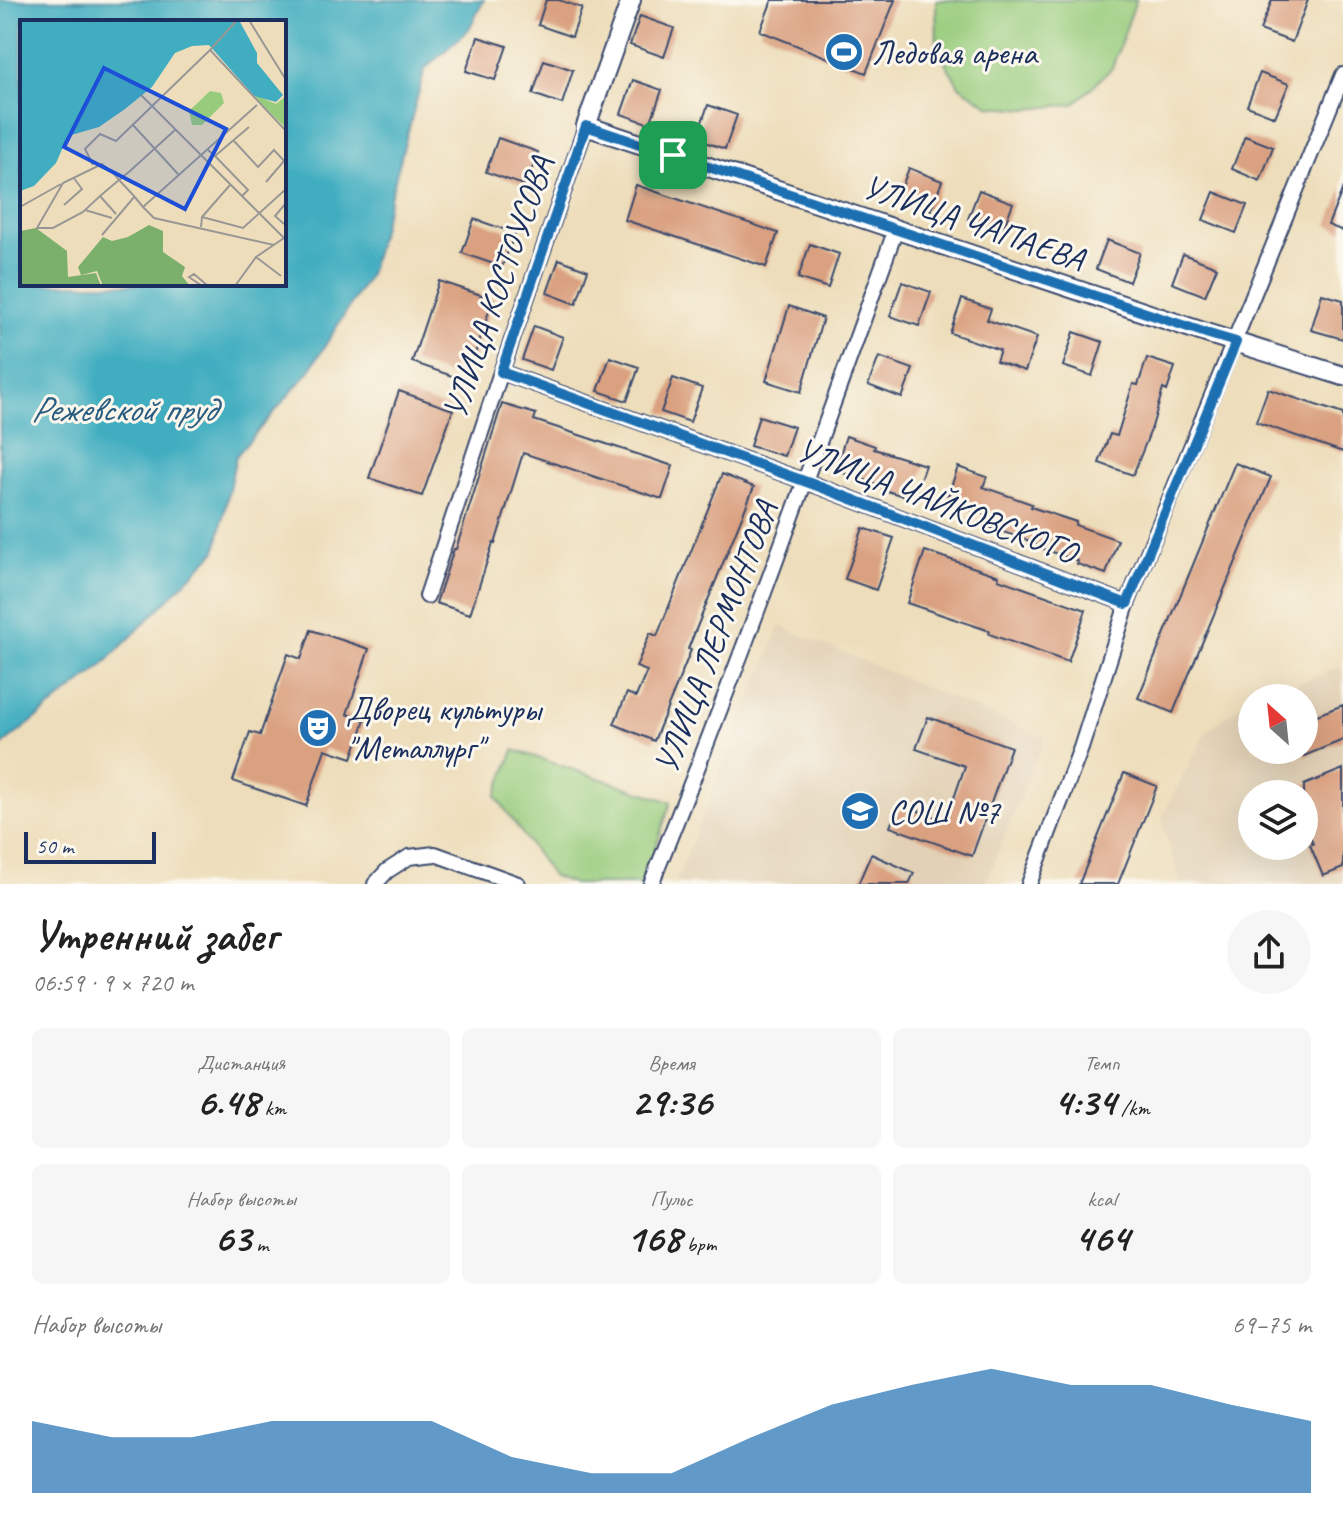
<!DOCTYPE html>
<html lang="ru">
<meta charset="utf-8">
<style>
body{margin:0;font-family:Caveat,sans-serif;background:#f6f6f6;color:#222;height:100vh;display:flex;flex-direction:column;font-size:30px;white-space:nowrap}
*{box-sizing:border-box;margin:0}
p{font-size:26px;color:#767676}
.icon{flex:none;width:44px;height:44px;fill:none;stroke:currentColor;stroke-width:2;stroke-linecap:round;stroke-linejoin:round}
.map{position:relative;height:884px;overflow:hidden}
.side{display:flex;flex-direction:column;background:#fff;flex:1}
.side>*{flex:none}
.needle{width:52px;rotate:333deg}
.tools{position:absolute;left:1238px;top:684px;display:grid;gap:16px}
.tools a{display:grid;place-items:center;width:80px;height:80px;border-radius:50%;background:#fff;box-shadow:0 8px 32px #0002;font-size:40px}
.scale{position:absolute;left:24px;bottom:20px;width:132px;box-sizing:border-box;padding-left:8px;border:4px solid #1b2f5e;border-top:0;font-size:22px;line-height:28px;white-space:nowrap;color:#1b2f5e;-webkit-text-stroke:6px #fbf7ec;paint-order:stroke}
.pin{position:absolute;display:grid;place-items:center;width:68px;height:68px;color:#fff;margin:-34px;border-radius:16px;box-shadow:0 4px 12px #0006}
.round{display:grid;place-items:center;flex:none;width:84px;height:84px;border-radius:42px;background:#f6f6f6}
.summary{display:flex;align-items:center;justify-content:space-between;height:136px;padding:0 32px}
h1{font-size:44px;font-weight:700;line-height:60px}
.stats{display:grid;grid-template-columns:repeat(3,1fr);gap:12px;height:136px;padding:8px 32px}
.stats div{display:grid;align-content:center;border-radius:12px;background:#f6f6f6;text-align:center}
.stats b{font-size:40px;font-weight:700}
.stats small{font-size:22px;font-weight:400}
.stats p{font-size:22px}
.chart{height:224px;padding:16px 32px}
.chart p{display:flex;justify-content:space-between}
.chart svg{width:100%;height:144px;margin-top:8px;fill:#1f6fb2;opacity:.7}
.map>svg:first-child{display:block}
.built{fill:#e2d1b6;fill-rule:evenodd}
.green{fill:#98cc7d;stroke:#5a7e6e;stroke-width:2}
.water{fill:#41adc0;stroke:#2e6e8f;stroke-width:2;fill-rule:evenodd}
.building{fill:#daa181}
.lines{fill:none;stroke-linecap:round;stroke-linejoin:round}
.minor-casing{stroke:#3a496c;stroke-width:18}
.tertiary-casing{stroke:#3a496c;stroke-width:22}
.minor{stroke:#fff;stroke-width:14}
.tertiary{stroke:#fff;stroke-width:18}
.route-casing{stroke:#fff;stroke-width:16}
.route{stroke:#1f6fb2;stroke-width:10}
.labels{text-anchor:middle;stroke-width:6;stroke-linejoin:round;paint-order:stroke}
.poi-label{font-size:34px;fill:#1b2f5e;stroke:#fbf7ec;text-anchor:start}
.street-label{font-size:34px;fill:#1b2f5e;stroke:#fbf7ec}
.water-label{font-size:36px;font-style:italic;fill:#285b80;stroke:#fbf7ec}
.inset-road{fill:none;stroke:#999795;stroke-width:2}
.view{fill:#1d4ed8;fill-opacity:0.15;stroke:#1d4ed8;stroke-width:4}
.inset-edge{fill:none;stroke:#1b2f5e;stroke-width:4}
</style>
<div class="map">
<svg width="1343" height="884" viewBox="0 0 1343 884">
<rect width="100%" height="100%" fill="#fbf7ec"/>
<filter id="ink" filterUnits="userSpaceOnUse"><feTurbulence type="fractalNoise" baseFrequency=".0125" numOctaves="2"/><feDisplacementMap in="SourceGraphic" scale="16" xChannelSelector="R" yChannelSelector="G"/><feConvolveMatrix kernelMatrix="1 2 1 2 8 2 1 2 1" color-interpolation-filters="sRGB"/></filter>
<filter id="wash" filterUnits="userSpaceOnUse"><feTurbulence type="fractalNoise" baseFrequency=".006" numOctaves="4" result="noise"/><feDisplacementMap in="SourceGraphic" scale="32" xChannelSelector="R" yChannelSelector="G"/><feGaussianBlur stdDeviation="1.8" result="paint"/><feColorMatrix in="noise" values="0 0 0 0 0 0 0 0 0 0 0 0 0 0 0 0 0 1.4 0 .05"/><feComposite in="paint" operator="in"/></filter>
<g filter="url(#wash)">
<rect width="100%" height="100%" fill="#edddba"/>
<path class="built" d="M780,626L1045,738L985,884H675Z
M1337,668L1343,669V884H1181L1169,848L1162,817L1206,732L1236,708L1252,702V750H1304V698H1262ZM1252,794H1304V846H1252Z"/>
<path class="green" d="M936,0H1136L1112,68L1074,104L1029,109L990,106L959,86L937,48Z
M514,750L671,802L643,884H574L552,876L496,796Z"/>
<path class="water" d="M0,0H484L469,29L425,69L369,275L308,373L236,456L216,551L101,667L0,747ZM22,22H284V284H22Z"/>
<g id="blocks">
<path class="building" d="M546,0H559L582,8L572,37L538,25Z
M772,0H895L866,73L760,31Z
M1272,0H1308L1292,42L1260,30Z
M640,16L674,28L664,57L630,45Z
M478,37L507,46L495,80L466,71Z
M544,60L573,70L562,104L533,94Z
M1260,73L1289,84L1275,117L1247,106Z
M633,80L662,90L650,124L621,114Z
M708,105L737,115L725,149L696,139Z
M1245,136L1273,147L1260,181L1232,169Z
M498,138L538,152L526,186L486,172Z
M909,168L942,181L931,210L898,197Z
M636,185L778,233L766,267L625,220Z
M1343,188V231L1328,225Z
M979,190L1013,203L1002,232L968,219Z
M1214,192L1247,205L1236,233L1203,220Z
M474,219L515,233L502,267L462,253Z
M1107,240L1140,253L1129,282L1096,269Z
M810,244L839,254L828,288L798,278Z
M1183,254L1217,267L1205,296L1172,283Z
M559,259L588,270L576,304L547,293Z
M439,281L493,299L466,381L412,362Z
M902,282L931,292L919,326L890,316Z
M1322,294L1343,300V339L1311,330Z
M962,299L991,309L987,320L1037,337L1025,371L996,361L1000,350L950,333Z
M789,306L823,318L801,392L766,381Z
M534,326L563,337L551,370L522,360Z
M1074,332L1103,342L1092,376L1063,366Z
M610,357L639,367L627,401L598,391Z
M879,357L913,369L902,398L868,385Z
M1147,358L1175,367L1167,391L1163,389L1152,427L1133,475L1099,463L1110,434L1117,436L1133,384L1138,385Z
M673,378L702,388L690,422L661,412Z
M1268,389L1343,414V452L1256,422Z
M399,391L453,410L422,496L369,478Z
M502,404L536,414L534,420L673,466L662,499L523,453L495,544L493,543L470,614L436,603L454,549H456Z
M759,416L794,427L784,456L750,446Z
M846,436L875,446L874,449L925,465L913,499L884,490L885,487L835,470Z
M1235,463L1271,477L1173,713L1138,698Z
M958,467L987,477L983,487L1032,504L1031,507L1076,522L1075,525L1118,540L1106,574L1077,564L1078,561L1035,546L1036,543L991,528L995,518L946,501Z
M722,474L754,487L688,649L691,650L654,741L614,724L627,693L636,697L647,671L636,667L650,633L657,636Z
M863,528L894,538L876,590L845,579Z
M925,551L999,576L998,579L1086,610L1068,662L989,634L990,631L907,603Z
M311,630L369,649L347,714L365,720L352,758L325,749L306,806L233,781L250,732L260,735L288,654L301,659Z
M1343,705V740L1304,756V720Z
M928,717L1011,747L972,856L890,827L899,804L946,821L965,766L916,749Z
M1343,769V868L1323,876L1310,845L1313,844L1304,819V785Z
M1124,773L1157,786L1118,884H1079Z
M871,854L914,873L909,884H858Z"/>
</g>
</g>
<g filter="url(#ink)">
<use href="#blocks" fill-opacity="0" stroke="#3a496c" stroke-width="2"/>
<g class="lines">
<defs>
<path id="minor" d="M501,372L815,485L1127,604
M427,596L501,372L586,126
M375,884L387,871L409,857L435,854L518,884
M651,884C739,668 817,448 896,229
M1029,884L1081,748L1127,604L1343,75"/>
<path id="tertiary" d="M631,0L586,126L1209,334L1343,376"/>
</defs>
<use href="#minor" class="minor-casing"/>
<use href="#tertiary" class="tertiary-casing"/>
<use href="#minor" class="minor"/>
<use href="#tertiary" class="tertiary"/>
</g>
</g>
<g class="lines" filter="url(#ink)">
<defs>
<path id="route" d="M586,126L1209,334L1236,342L1127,604L815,485L501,372Z"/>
</defs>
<use href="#route" class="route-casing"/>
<use href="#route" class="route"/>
</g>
<defs>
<symbol id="stadium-disc" viewBox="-11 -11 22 22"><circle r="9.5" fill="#1f6fb2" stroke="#fbf7ec"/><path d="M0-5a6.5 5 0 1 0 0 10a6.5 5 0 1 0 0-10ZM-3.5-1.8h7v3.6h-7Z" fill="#fff"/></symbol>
<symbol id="theatre-disc" viewBox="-11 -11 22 22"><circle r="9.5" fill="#1f6fb2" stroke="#fbf7ec"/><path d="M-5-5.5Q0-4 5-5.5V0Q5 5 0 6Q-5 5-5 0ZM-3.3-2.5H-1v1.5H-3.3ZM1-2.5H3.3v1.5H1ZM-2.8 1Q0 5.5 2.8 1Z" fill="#fff"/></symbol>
<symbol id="school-disc" viewBox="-11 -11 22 22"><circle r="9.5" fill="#1f6fb2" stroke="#fbf7ec"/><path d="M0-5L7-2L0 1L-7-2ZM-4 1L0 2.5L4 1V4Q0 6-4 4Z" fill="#fff"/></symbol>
</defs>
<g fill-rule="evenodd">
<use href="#stadium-disc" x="822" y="30" width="44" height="44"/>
<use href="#theatre-disc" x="296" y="706" width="44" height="44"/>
<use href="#school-disc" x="838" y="789" width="44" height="44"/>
</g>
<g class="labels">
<g class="poi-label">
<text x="872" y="64">Ледовая арена</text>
<text x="346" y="720">Дворец культуры<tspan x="346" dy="39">"Металлург"</tspan></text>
<text x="888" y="823">СОШ №7</text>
</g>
<g class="street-label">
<text transform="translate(974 222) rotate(19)" y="12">УЛИЦА ЧАПАЕВА</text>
<text transform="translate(497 287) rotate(-71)" y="12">УЛИЦА КОСТОУСОВА</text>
<text transform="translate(937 500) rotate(21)" y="12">УЛИЦА ЧАЙКОВСКОГО</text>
<text transform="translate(715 637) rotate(-69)" y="12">УЛИЦА ЛЕРМОНТОВА</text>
</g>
<g class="water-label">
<text x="123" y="421">Режевской пруд</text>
</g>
</g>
<g transform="translate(20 20)">
<rect width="266" height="266" fill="#edddba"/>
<path d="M190,71L201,73L204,83L182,105H172L169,91ZM238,76L256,84L266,76V108L234,77Z" fill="#98cc7d"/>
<path d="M129,205L143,211V232L165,247L162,256L170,266H83L77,251L61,255L58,247L83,217L92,221L108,217ZM16,208L47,231L48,257L76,253L81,266H0V211Z" fill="#7ab06c"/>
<path d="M0,0H219L237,33V43L263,75L256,82L234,76L189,25L172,26L155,33L132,67L105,89L79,107L48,116L36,143L14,166L0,171Z" fill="#41adc0"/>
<path class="inset-road" d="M217,0L190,30L266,111M229,0L266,60M121,75L264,218M112,104L158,154M155,110L110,151L99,160L80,176L63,192L33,208H17L43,163L82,144L95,155L99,160L100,161L114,176L123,187L134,198L254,225M214,121L238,147L254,130L266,143M187,129L195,136L229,107M195,136L228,170L222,176M73,145L65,129L80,114L96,121L190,30M246,162L264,141M80,176L96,194M44,185L62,169L53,157M0,187L41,164M123,187L237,85M65,190L92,198M182,197L223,208L266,169M264,204L255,196L266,183M181,207L182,197L210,165M82,215L115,176M236,237L261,256M182,266L169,257L174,254L188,266M215,266L236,237L264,218"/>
<path class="view" d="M84,48L206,109L165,189L44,127Z"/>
<rect width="266" height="266" class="inset-edge"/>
</g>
</svg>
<div class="tools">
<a><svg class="needle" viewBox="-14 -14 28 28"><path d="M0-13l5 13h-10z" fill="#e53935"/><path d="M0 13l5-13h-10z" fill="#767676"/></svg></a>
<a><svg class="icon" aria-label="layers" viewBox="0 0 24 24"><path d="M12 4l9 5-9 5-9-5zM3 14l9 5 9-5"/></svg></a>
</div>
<div class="scale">50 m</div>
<div class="pin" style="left:673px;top:155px;background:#1e9e55"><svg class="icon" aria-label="arrive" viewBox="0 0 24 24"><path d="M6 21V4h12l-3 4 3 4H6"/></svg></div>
</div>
<section class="side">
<div class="summary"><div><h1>Утренний забег</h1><p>06:59 · 9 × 720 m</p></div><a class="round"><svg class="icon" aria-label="share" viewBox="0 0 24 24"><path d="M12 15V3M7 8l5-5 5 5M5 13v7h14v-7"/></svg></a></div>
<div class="stats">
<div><p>Дистанция</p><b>6.48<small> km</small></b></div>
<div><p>Время</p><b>29:36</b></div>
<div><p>Темп</p><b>4:34<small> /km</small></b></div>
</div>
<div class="stats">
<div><p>Набор высоты</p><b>63<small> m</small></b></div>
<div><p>Пульс</p><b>168<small> bpm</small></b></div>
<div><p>kcal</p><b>464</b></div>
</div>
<div class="chart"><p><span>Набор высоты</span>69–75 m</p>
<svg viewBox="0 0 160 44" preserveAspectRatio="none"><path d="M0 44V22L10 27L20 27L30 22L40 22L50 22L60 33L70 38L80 38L90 27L100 17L110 11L120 6L130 11L140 11L150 17L160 22V44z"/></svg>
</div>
</section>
